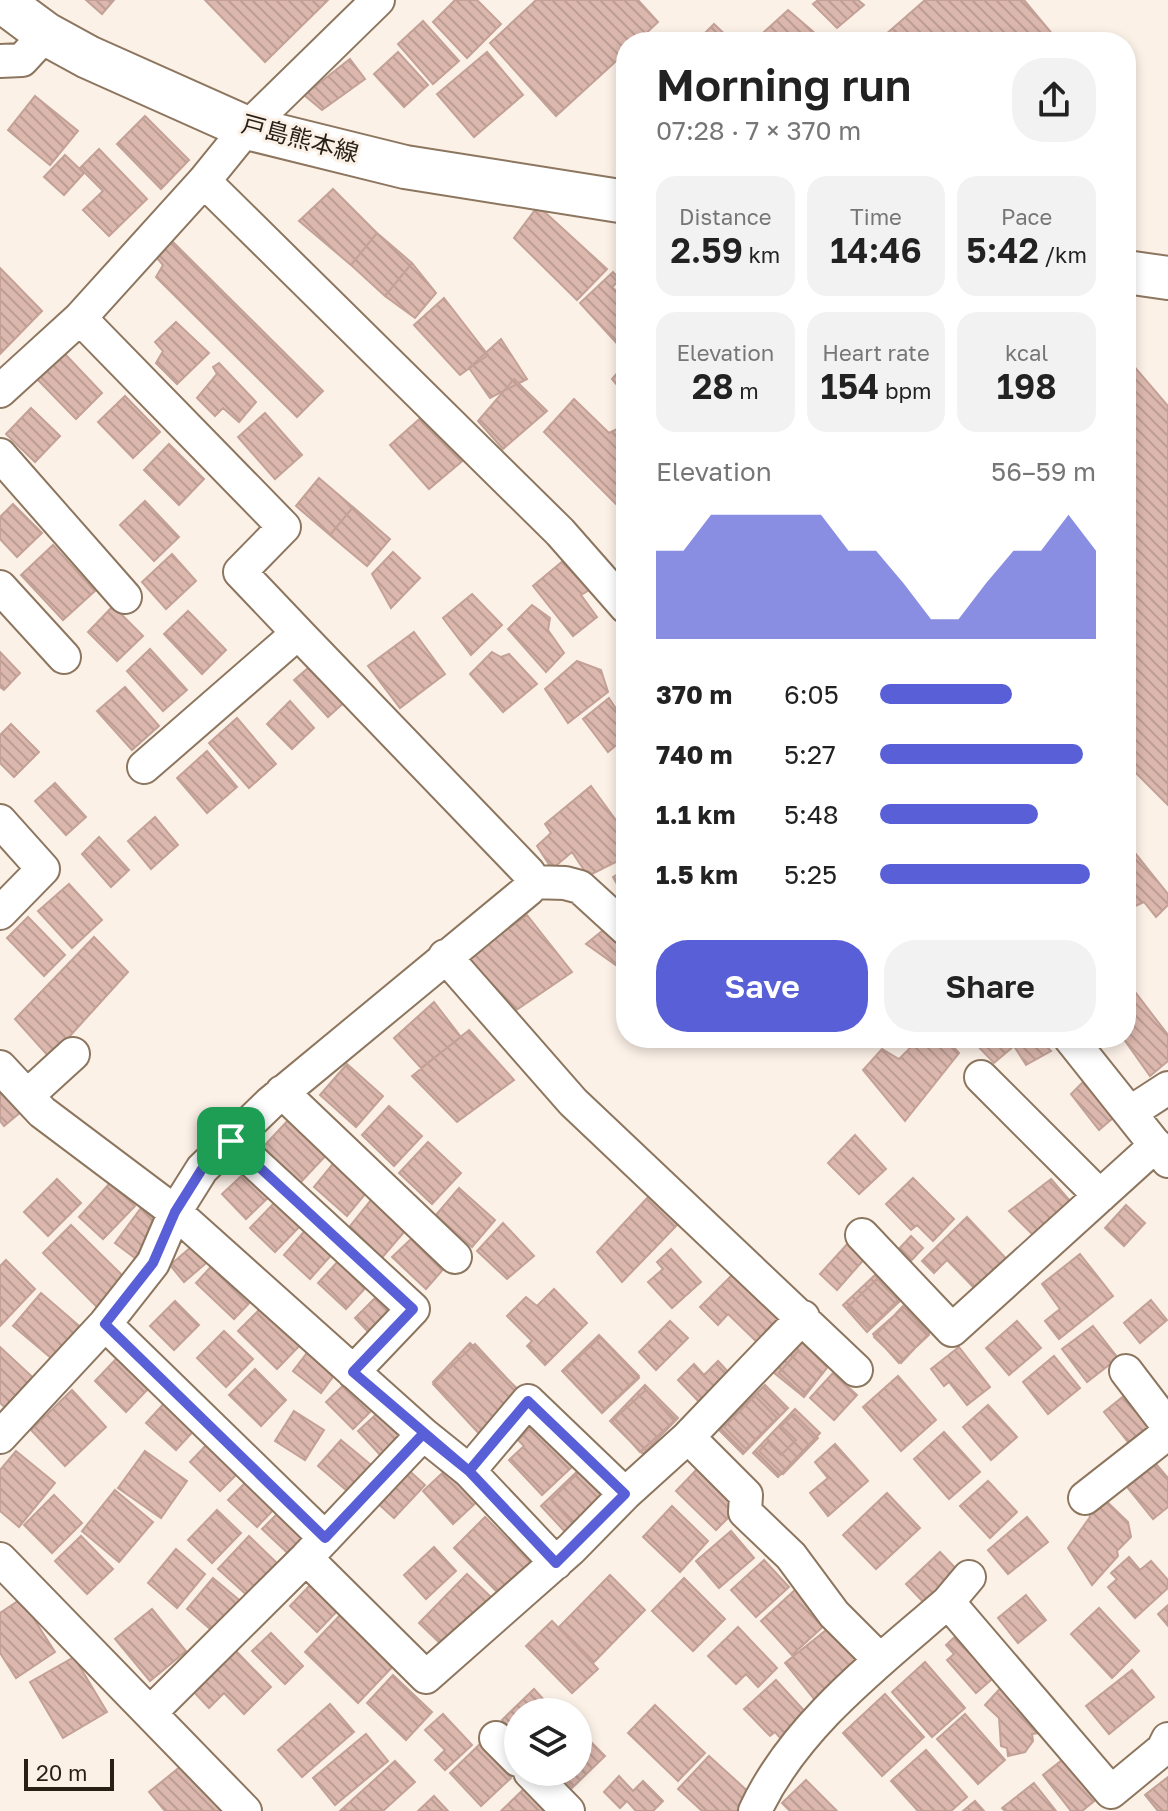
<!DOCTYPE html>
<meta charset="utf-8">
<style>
body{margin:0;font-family:"Golos Text","Noto Sans JP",sans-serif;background:#f2f2f2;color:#222;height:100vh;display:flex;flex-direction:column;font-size:30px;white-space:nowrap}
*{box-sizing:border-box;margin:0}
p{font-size:26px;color:#767676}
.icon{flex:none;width:44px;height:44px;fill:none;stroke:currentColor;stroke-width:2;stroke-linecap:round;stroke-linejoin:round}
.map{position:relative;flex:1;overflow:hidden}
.panel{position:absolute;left:616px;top:32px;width:520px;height:1016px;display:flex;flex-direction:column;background:#fff;border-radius:32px;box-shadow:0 4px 12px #0003}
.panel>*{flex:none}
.fabs{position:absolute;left:504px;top:1698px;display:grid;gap:16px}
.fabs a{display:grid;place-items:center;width:88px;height:88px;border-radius:50%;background:#fff;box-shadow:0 4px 12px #0003;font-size:40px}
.scale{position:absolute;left:24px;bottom:20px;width:90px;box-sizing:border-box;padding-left:8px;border:4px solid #281f16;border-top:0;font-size:22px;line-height:28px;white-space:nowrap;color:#281f16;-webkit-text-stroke:6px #fcf1e7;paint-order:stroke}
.pin{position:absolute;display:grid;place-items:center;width:68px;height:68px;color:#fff;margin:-34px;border-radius:16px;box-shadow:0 4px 12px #0006}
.round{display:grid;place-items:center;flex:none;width:84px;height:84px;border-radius:32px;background:#f2f2f2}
.overview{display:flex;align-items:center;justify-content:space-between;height:136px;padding:0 40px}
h1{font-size:44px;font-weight:600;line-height:60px}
.stats{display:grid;grid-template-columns:repeat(3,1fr);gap:12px;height:136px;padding:8px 40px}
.stats div{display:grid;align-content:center;border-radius:20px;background:#f2f2f2;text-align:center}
.stats b{font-size:34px;font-weight:600}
.stats small{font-size:22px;font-weight:400}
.stats p{font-size:22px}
.chart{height:224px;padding:16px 40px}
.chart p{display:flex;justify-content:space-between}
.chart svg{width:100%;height:144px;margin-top:8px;fill:#595fd6;opacity:.7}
.button{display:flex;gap:16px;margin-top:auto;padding:16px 40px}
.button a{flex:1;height:92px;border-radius:32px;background:#595fd6;color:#fff;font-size:32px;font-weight:600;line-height:92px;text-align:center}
.button a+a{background:#f2f2f2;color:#222}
ul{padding:0 40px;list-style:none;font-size:26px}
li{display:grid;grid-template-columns:128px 96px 1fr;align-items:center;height:60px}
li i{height:20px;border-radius:10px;background:#595fd6}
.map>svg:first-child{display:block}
.building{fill:url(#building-back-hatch);stroke:#c3a197;stroke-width:2}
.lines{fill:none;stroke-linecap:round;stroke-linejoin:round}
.minor-casing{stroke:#8d765f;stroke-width:36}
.major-casing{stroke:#8d765f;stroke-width:46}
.minor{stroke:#fff;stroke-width:32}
.major{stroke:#fff;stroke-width:42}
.route-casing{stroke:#fff;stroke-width:16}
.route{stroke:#595fd6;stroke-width:10}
.labels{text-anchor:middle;stroke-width:6;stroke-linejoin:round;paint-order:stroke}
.street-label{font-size:24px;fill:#281f16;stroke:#fcf1e7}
</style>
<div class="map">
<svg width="1168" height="1811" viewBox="0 0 1168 1811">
<defs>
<pattern id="building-back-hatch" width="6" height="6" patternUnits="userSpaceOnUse" patternTransform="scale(2)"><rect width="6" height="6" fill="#dbb7ad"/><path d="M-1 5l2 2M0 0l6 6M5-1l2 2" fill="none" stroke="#bc9d94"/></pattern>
</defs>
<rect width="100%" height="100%" fill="#fcf1e7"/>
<path class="building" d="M86,0H114L102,14Z
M205,0H328L265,62Z
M455,0H477L501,24L467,58L433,22Z
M536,0H638L658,22L637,42H626V52L556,116L490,43Z
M818,0H858L864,5L837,28L813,4Z
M925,0H1024L1059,42H877Z
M788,10L823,40L821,42H775L764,32Z
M423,21L459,61L433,84L398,44Z
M714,24L733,42H696Z
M398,52L428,85L404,107L374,74Z
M487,52L523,95L474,137L437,94Z
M350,59L365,79L322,110L304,95Z
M35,96L78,131L50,165L8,130Z
M145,116L189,160L161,189L117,144Z
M99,149L147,199L109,236L83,210L103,191L80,168Z
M65,155L84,173L64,195L44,177Z
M333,189L377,233L351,265L299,221Z
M538,206L607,269L577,300L514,238Z
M377,233L412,263L385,296L351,265Z
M172,241L323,391L297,417L156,277L163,265L157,258Z
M412,263L436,293L415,318L385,296Z
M0,268L42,311L0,354Z
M613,272L620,280L612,287L626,301V345L622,349L580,303Z
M444,298L488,355L460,375L414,325Z
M176,322L209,353L177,384L156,363L163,351L155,342Z
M501,339L527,379L490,398L469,368Z
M64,353L102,393L76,419L37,379Z
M1126,357L1168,406V805L1131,768L1126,772Z
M219,363L256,402L239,422L223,408L215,416L197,398L217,374L213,367Z
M626,363V396L612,379Z
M514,379L547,411L503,449L478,421Z
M125,396L160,432L133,458L98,422Z
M574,399L609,433L619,428L626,436L625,513L544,432Z
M31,408L60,436L35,462L6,434Z
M265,413L302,455L275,479L238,437Z
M424,415L466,458L429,489L390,445Z
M169,444L204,479L179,505L144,470Z
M319,478L353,507L330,535L296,506Z
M145,501L179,537L154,561L120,525Z
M13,504L42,533L17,557L0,539V517Z
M353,507L390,539L367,566L330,535Z
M53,545L95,591L63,620L21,575Z
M393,552L420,578L391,608L372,574Z
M172,554L196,581L166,609L142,582Z
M570,555L591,589L581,595L597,617L573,636L533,586Z
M472,594L502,625L471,655L443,618Z
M532,605L550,618L548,630L564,653L546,672L508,629Z
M113,606L143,636L117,661L88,632Z
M188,611L226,650L202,674L164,634Z
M414,632L445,674L400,708L368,666Z
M150,649L187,690L163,711L127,671Z
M0,652L20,673L4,690L0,687Z
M492,652L501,657L509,654L537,684L503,712L470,674Z
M577,661L601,670L608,692L568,723L545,689Z
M314,663L348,699L328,717L294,680Z
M125,687L159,726L132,750L97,711Z
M609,698L626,724V737L608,752L583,719Z
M290,701L314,728L292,749L267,724Z
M237,718L276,764L249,788L209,743Z
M11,724L39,752L14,777L0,763V735Z
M207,751L237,787L207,813L177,778Z
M55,783L86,817L66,835L35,801Z
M591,786L626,834V857L588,876L572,852L552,869L537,846L551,833L545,824Z
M155,817L178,845L151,869L128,841Z
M99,837L129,870L111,887L82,854Z
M1131,848L1168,894V905L1156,917L1144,902L1133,907L1126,898V851Z
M626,869V900L613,877Z
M69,884L102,920L72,948L38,911Z
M527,915L572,972L512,1013L463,961Z
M28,917L65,955L44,976L7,938Z
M607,927L626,940V960L620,968L586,944Z
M94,937L128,972L50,1058L15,1019Z
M1126,980L1168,1035V1061L1150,1076L1123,1038H1126Z
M434,1002L461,1037L421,1068L394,1038Z
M469,1030L514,1080L457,1122L412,1076Z
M920,1038H946L959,1053L905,1121L863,1070L882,1049L899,1059Z
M970,1038H1039L1051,1051L1026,1065L1014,1046L994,1063Z
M347,1064L383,1096L356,1127L320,1095Z
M0,1071L28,1106L4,1126L0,1121Z
M1092,1073L1127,1106L1099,1130L1071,1094Z
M389,1106L422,1136L394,1166L362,1135Z
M293,1115L330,1151L300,1183L263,1147Z
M855,1135L886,1169L859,1194L828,1163Z
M428,1142L461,1173L432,1204L399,1173Z
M337,1159L371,1187L347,1216L314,1187Z
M252,1166L275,1191L246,1219L222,1194Z
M913,1178L954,1219L933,1241L917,1225L911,1230L886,1204Z
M57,1179L81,1203L48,1236L24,1212Z
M1051,1179L1078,1210L1039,1241L1009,1211Z
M110,1183L135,1206L103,1239L79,1217Z
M459,1188L495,1220L472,1247L436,1215Z
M375,1195L410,1225L380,1260L346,1231Z
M650,1195L679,1223L622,1282L597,1252Z
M278,1199L303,1223L275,1252L250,1228Z
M1126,1205L1145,1223L1124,1246L1105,1228Z
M141,1208L162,1224L144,1265L115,1243Z
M967,1217L1013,1266L982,1296L947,1260L934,1273L922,1261Z
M503,1223L534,1256L507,1279L477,1251Z
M71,1225L128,1281L100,1310L43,1253Z
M308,1227L334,1252L310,1279L284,1255Z
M911,1236L923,1248L908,1264L896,1252Z
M413,1237L446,1266L426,1289L392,1257Z
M850,1241L867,1256L837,1290L820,1274Z
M197,1242L211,1259L184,1282L170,1265Z
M671,1249L701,1282L672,1308L648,1282L663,1269L657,1262Z
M1080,1254L1113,1296L1059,1339L1045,1321L1060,1309L1042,1284Z
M219,1258L258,1294L234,1319L196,1283Z
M341,1258L369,1284L346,1309L318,1283Z
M6,1260L35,1289L0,1326V1266Z
M739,1268L790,1318L762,1347L728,1314L718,1325L700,1307Z
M875,1275L900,1301L867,1332L843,1305Z
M877,1279L898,1300L869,1329L848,1307Z
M384,1289L404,1310L374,1338L355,1318Z
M554,1289L587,1323L545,1365L527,1346L532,1341L507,1316L526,1297L537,1306Z
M41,1293L84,1330L57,1363L13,1326Z
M1151,1300L1167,1320L1140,1343L1124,1323Z
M175,1301L199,1325L174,1350L150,1326Z
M266,1303L304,1341L277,1369L238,1331Z
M903,1306L930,1332L901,1363L874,1337Z
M904,1307L929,1335L899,1363L873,1334Z
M670,1321L688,1338L656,1370L639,1352Z
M1017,1321L1041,1348L1009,1375L986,1348Z
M1093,1326L1118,1358L1087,1382L1062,1349Z
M224,1331L253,1359L226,1387L197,1358Z
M599,1335L639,1376L602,1412L562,1371Z
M600,1337L639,1378L602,1413L563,1372Z
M799,1339L830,1364L804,1397L773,1372Z
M470,1343L529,1400L492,1439L433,1382Z
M475,1344L528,1401L485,1440L433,1384Z
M0,1347L41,1385L13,1415L0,1403Z
M959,1347L990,1387L967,1405L949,1382L944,1386L931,1369Z
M310,1349L338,1370L321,1393L293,1371Z
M798,1351L823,1373L803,1395L779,1373Z
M1054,1356L1080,1388L1048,1414L1023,1382Z
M117,1358L148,1389L126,1412L95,1381Z
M718,1361L731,1375L701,1404L678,1380L694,1364L704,1375Z
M255,1369L286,1400L261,1426L229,1395Z
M833,1373L857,1395L834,1420L810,1398Z
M898,1376L936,1420L901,1451L863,1407Z
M350,1379L376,1406L353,1429L326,1402Z
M645,1385L678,1418L643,1454L610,1421Z
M765,1385L788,1408L743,1454L719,1430Z
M72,1390L106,1427L65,1466L31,1430Z
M646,1390L674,1421L640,1452L612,1421Z
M1130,1391L1159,1425L1132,1447L1104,1412Z
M755,1396L777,1418L746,1449L724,1427Z
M169,1398L199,1425L176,1450L146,1423Z
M988,1405L1017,1437L991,1460L963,1427Z
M383,1408L407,1434L383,1458L358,1431Z
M795,1409L820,1433L778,1477L753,1453Z
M294,1411L324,1430L305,1460L275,1441Z
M794,1414L818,1438L783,1474L759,1451L768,1442L781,1455L796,1440L781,1426Z
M534,1424L573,1466L542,1495L509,1460L524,1446L518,1440Z
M944,1432L980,1472L949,1499L914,1459Z
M212,1439L242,1469L220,1491L190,1462Z
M341,1440L376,1469L353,1496L318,1466Z
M835,1444L868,1481L828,1516L810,1493L828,1478L815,1462Z
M16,1451L55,1483L19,1527L0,1511V1470Z
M145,1451L187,1481L161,1518L118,1488Z
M585,1464L612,1493L568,1535L541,1506Z
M1156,1464L1168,1478V1507L1153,1519L1127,1487Z
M701,1465L742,1504L716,1530L676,1491Z
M404,1466L425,1485L394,1518L373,1499Z
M450,1466L480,1499L453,1524L423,1491Z
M584,1467L613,1497L579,1530L551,1500Z
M251,1477L279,1504L257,1527L228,1500Z
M988,1481L1017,1512L990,1538L960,1506Z
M115,1490L153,1522L119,1562L82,1531Z
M887,1493L920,1528L876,1569L843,1535Z
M54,1495L82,1523L52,1553L24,1525Z
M1102,1497L1128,1522L1131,1537L1117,1551L1118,1556L1092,1585L1068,1548L1090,1517L1087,1507Z
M672,1506L708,1541L680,1572L643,1537Z
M284,1507L314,1538L294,1559L262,1529Z
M217,1510L241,1533L212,1563L188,1540Z
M485,1517L532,1564L501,1596L454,1548Z
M1027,1517L1048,1542L1008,1574L988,1550Z
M731,1531L754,1558L719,1588L696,1561Z
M81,1536L113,1569L87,1594L55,1561Z
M249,1536L279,1565L249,1597L218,1569Z
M434,1547L456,1571L426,1599L404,1575Z
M176,1549L205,1574L177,1608L148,1583Z
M940,1552L963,1576L929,1608L906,1584Z
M1129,1557L1140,1570L1151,1561L1168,1580V1588L1135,1618L1108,1587L1117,1579L1111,1573Z
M764,1560L789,1587L756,1617L731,1590Z
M467,1574L494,1600L446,1649L419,1623Z
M610,1575L645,1610L594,1662L559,1627Z
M213,1578L244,1604L217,1635L187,1609Z
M684,1578L725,1619L693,1651L652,1611Z
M316,1579L343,1605L317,1632L290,1606Z
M796,1589L827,1623L792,1655L761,1621Z
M1026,1595L1046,1620L1018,1643L998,1618Z
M21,1599L55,1652L16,1678L0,1653V1613Z
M1168,1605V1626L1158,1614Z
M1099,1608L1139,1651L1112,1678L1071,1634Z
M152,1609L186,1651L150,1681L115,1639Z
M344,1611L397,1662L358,1703L305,1652Z
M552,1621L598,1669L572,1693L526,1646Z
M835,1623L864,1660L815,1700L785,1663Z
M738,1627L777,1668L758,1687L746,1674L736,1684L708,1656Z
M961,1631L998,1674L976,1693L947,1660L954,1654L946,1645Z
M271,1633L303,1666L285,1684L252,1651Z
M235,1650L271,1687L244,1714L224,1693L209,1708L193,1691Z
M74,1657L107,1712L63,1738L30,1682Z
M925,1662L965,1708L932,1737L892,1692Z
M1132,1670L1154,1697L1109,1734L1086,1706Z
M393,1675L432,1712L406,1740L367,1703Z
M776,1680L809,1716L782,1740L775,1732L770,1736L744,1709Z
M1005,1683L1039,1733L1032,1734L1033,1741L1025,1752L1008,1756L1007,1748L1001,1746L999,1718L985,1705Z
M534,1689L555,1712H518V1736L502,1720Z
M885,1694L924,1737L882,1776L843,1733Z
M330,1704L354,1732L302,1777L278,1750Z
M655,1705L705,1753L678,1781L628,1733Z
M443,1714L472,1745L445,1770L435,1760L445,1750L425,1730Z
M965,1714L1005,1760L978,1784L937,1739Z
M580,1731L605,1756L572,1788L557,1772H578Z
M366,1734L388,1761L335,1805L313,1778Z
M480,1744L511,1778L481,1806L450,1773Z
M926,1750L967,1797L951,1811H918L891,1781Z
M709,1756L752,1795L738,1811H702L678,1789Z
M1066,1757L1098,1798L1082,1811H1071L1043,1775Z
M191,1758L233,1811H165L149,1792Z
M395,1761L415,1782L383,1811H340Z
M619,1776L633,1791L643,1781L663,1801L653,1811H636L627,1801L620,1808L604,1792Z
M1168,1777V1811H1158L1145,1795Z
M806,1780L837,1811H790L782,1803Z
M1034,1783L1056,1811H1005L1002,1808Z
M528,1785L547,1811H501Z
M434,1796L448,1811H418Z
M975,1801L984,1811H963Z"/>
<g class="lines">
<defs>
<path id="minor" d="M0,61L22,60L46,34
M204,181L560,532L626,607
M80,318L284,527L240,572L298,633
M0,391L80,318L204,181L247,128L378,0
M0,455L125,597
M0,587L64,657
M0,821L43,869L0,913
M531,882L565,883L580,887L626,929
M445,956L573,1102L856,1370
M1070,1038L1168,1161
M0,1067L42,1112L175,1212L423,1434
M981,1077L1100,1196
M282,1092L455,1257
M27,1096L73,1054
M1131,1112L1168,1088
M231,1141L413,1309L353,1372
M862,1235L952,1330L1156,1145
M803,1317L688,1437L746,1495L745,1512L791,1556L834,1614L880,1660
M105,1324L325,1538
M1126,1371L1168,1426
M0,1437L105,1324L153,1263L175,1212L202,1169L270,1103L529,889L531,882L529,873L298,633L144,767
M469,1471L528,1401L625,1494
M1085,1498L1168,1433
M306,1558L426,1677L571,1549L625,1494L688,1437
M0,1559L245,1811
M969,1577L948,1602L1111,1792L1163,1749L1168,1739
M151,1712L306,1558L423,1434L469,1471L556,1563
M496,1738L518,1760
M530,1772L568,1811
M755,1811C795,1725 878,1663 948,1602"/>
<path id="major" d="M0,0L46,34L88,57L247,128L405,167L626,202
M1126,272L1168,278"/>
</defs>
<use href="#minor" class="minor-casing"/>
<use href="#major" class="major-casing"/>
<use href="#minor" class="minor"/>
<use href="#major" class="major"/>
</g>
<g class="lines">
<defs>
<path id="route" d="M231,1141L202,1169L175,1212L153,1263L105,1324L325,1538L423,1434L469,1471L556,1563L625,1494L528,1401L469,1471L353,1372L413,1309L231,1141"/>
</defs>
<use href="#route" class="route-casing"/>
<use href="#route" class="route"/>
</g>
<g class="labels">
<g class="street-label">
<text transform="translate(300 139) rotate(15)" y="8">戸島熊本線</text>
</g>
</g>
</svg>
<div class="fabs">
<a><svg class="icon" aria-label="layers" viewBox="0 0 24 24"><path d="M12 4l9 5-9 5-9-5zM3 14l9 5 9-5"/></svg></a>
</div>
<div class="scale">20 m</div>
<div class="pin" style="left:231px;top:1141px;background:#1e9e55"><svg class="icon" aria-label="arrive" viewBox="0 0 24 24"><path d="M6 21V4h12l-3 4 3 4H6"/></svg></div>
<section class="panel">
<div class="overview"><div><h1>Morning run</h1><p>07:28 · 7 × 370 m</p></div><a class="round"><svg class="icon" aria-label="share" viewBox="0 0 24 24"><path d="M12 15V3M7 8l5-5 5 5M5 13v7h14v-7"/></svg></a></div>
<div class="stats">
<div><p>Distance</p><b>2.59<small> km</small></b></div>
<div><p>Time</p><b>14:46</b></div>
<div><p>Pace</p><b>5:42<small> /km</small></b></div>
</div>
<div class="stats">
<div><p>Elevation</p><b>28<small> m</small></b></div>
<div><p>Heart rate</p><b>154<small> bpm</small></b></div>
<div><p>kcal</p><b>198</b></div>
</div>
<div class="chart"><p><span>Elevation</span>56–59 m</p>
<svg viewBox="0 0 160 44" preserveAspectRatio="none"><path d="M0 44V17L10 17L20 6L30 6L40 6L50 6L60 6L70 17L80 17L90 27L100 38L110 38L120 27L130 17L140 17L150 6L160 17V44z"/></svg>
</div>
<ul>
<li><b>370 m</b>6:05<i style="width:61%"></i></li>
<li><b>740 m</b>5:27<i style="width:94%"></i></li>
<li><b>1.1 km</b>5:48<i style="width:73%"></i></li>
<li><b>1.5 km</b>5:25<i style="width:97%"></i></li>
</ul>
<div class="button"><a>Save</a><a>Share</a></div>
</section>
</div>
